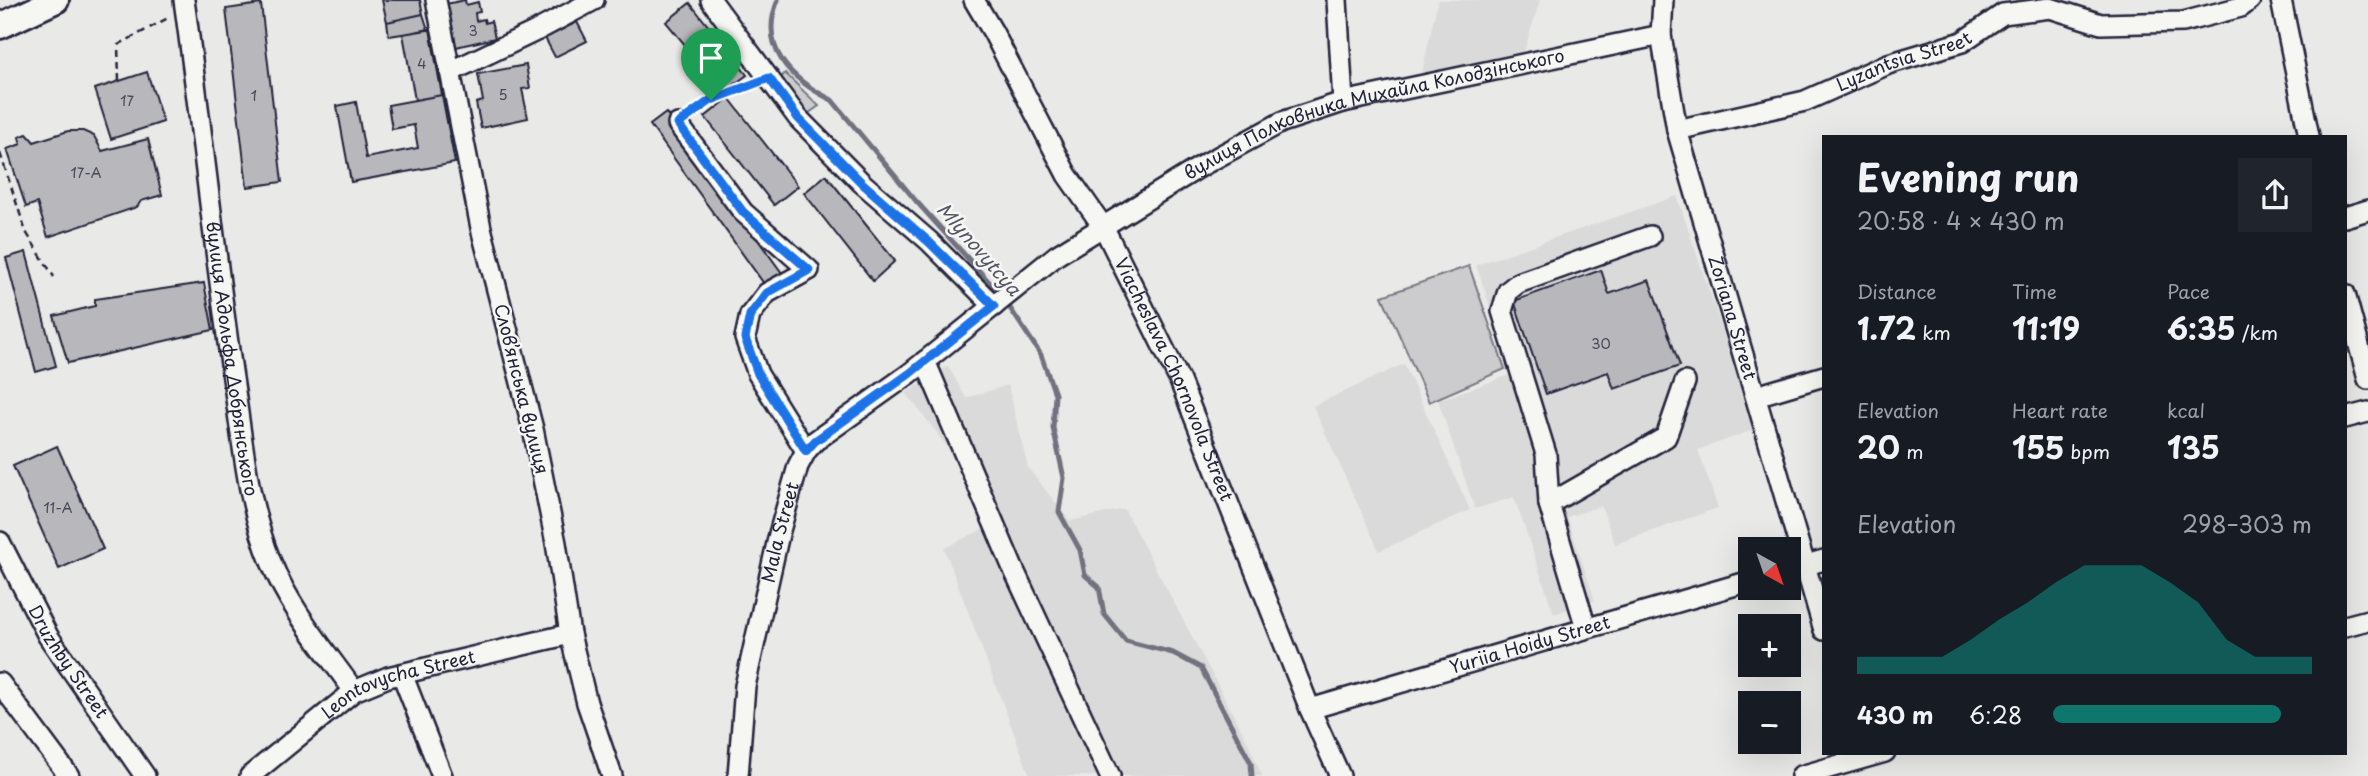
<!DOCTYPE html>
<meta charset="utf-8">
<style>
body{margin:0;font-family:"Playpen Sans",sans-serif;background:#20242c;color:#f1f3f6;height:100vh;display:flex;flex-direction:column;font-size:26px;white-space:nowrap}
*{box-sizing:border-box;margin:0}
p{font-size:23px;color:#9ea1a6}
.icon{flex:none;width:38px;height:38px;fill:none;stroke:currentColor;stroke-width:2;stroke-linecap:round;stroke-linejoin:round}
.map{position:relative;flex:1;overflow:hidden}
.drawer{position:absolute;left:1822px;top:135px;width:525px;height:620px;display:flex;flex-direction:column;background:#171b24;border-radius:0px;box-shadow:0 7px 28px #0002}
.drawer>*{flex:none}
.needle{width:46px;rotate:140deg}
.buttons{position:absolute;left:1738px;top:537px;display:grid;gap:14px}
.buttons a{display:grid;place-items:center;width:63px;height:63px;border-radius:0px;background:#171b24;box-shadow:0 7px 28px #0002;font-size:35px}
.pin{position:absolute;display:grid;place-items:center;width:60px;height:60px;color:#fff;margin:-72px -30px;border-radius:50% 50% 50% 0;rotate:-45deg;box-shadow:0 0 7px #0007}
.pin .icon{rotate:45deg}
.round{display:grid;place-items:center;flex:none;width:74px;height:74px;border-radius:0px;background:#20242c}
.head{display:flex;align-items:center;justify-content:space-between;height:119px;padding:0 35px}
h1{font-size:38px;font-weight:700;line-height:52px}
.figures{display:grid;grid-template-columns:repeat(3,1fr);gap:10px;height:119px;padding:7px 35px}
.figures div{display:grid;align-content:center}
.figures b{font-size:30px;font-weight:700}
.figures small{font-size:19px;font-weight:400}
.figures p{font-size:19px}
.chart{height:196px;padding:14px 35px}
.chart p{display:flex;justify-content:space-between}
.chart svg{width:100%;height:126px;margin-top:7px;fill:#0f766e;opacity:.7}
ul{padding:0 35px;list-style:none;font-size:23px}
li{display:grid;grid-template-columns:112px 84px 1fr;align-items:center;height:52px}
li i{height:18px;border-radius:9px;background:#0f766e}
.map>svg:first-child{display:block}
.built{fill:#dadada}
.green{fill:#ccccce;stroke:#777784;stroke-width:2}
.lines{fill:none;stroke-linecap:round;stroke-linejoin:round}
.stream{stroke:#71717f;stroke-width:5}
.building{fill:#b8b8bc;stroke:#22223b;stroke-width:2}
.minor-casing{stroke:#22223b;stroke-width:24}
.major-casing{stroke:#22223b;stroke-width:30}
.path{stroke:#22223b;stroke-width:2.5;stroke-dasharray:7 5;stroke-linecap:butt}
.minor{stroke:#f6f6f2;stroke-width:19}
.major{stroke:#f6f6f2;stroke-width:24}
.route-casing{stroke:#fff;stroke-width:14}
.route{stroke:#1a73e8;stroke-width:9}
.labels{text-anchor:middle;stroke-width:5;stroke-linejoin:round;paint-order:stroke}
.number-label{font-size:14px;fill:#48485b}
.street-label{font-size:18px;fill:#22223b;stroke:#f6f6f2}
.water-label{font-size:19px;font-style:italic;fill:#565668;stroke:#f6f6f2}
</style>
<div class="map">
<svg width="2368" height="776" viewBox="0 0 2368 776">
<rect width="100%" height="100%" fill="#e9e9e7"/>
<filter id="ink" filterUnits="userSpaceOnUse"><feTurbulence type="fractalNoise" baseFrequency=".0143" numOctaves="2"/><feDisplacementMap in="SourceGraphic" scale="14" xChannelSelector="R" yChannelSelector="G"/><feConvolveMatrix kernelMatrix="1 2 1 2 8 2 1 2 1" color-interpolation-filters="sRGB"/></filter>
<g filter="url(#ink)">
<path class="built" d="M1438,0H1540L1520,65L1419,86Z
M1677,196L1756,429L1698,450L1718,508L1615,544L1601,506L1567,517L1595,600L1554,614L1514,497L1475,509L1438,400L1513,374L1476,265Z
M1404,364L1470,510L1379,551L1313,406Z
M948,366L966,398L1008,385L1028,468L1070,521L1124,509L1246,738L1262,776H1030L944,548L983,529L953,454L906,393Z"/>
<path class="green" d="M785,73L819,106L806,115L779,80Z
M1469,266L1505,369L1429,402L1382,296Z"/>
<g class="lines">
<path class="stream" d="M778,0C758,48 791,80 832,100L916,201L1000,294
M1006,302L1041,355L1055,394L1053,428L1064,478L1059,512L1080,550L1085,575L1099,587L1104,614L1126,641L1173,653L1201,668L1251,763L1252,776"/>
</g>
<path class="building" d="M382,0H420L423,14L387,22Z
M465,0L466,5L478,2L480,12L475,13L476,21L484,19L485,23L491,21L495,38L456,47L446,4Z
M690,3L747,75L724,92L666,22Z
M261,4L282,182L247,187L226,9Z
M423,14L428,30L389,36L387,22Z
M577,22L587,41L555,57L545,38Z
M430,29L442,95L415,100L403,34Z
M526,65L530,88L522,89L528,118L481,128L476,103L483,101L478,74Z
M147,72L163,122L111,139L95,89Z
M442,95L455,163L351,182L337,106L356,102L366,158L418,148L414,125L392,129L388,105Z
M729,98L798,186L774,205L705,117Z
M666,113L782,273L765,285L650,125Z
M68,131H83L94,136L102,151L148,139L162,195L141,201L137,207L48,237L37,203L26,207L7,149L21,144L19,137L27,134L34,142Z
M826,175L895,261L873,281L804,193Z
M26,252L56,366L36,372L6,258Z
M1601,270L1609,294L1649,280L1680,366L1614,389L1608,372L1546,394L1514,301Z
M204,283L213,330L68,363L54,316L95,306V299Z
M57,446L103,549L59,569L13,466Z"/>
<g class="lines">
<defs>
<g id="minor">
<path id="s1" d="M184,0C202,128 215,257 234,385C243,444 248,506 271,562C290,609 325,650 354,691"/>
<path d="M436,0L481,228L533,429L556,543L570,634L587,703L612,776"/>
<path d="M711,0L798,118L862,183L929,241L994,306"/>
<path id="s2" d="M974,0L993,32L1067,175L1104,228L1180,381L1310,709L1340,776"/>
<path d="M1337,0L1343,102"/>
<path id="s3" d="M1663,0L1661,35L1677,130L1824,630"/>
<path d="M2281,0L2309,136"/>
<path d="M452,71L536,31L594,0"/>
<path d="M678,124L743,212L809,270L767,293L750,315L745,338L758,374L806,451"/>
<path id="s4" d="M1677,130L1805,101L1888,64L1962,42L2003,14L2050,8L2101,24L2183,22L2241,7L2250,0"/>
<path d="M2345,217L2368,210"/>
<path d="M2345,294L2368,379"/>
<path d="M925,361L1012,566L1110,776"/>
<path d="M1756,396L1824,376"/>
<path d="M2345,418L2368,412"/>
<path d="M1549,504L1546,454L1502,311L1508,291L1518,283L1650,236"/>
<path id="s5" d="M0,542L48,636L145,776"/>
<path d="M1788,570L1824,560"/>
<path d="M2345,626L2368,620"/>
<path d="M1586,628L1549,504L1666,437L1685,382"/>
<path d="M402,674L442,776"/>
<path d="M0,683L69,776"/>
<path id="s6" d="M1310,709L1750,581"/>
<path id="s7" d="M250,776L354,691L388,677L570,634"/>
<path id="s8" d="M738,776L745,686L779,534L798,466L806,451L815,441L909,374L1057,255L1203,165L1282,122L1343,102L1661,35"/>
<path d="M1801,776L1885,752"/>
</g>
<path id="major" d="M0,26L56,0"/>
</defs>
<use href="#minor" class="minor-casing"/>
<use href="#major" class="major-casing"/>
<path class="path" d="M119,81L118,45L168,18
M692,114L711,100L751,84
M0,153L26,232L54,277"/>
<use href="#minor" class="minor"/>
<use href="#major" class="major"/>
</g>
</g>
<g class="lines" filter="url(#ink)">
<defs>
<path id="route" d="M769,78L798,118L862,183L929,242L994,306L909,374L815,441L806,451L758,374L745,338L750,315L767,293L809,270L743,212L678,124L711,100Z"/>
</defs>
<use href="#route" class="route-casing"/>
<use href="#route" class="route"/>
</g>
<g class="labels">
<g class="number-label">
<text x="473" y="36">3</text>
<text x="422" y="69">4</text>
<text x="503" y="100">5</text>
<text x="254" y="101">1</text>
<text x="127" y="106">17</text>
<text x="86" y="178">17-А</text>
<text x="1601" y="349">30</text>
<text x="58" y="513">11-А</text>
</g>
<g class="street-label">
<text dy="6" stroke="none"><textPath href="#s4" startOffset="238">Lyzantsia Street</textPath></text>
<text dy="6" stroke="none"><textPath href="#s8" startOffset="1004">вулиця Полковника Михайла Колодзінського</textPath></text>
<text dy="6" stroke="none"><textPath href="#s3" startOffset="327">Zoriana Street</textPath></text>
<text dy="6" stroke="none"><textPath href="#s1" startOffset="362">вулиця Адольфа Добрянського</textPath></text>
<text dy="6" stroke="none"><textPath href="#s2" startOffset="430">Viacheslava Chornovola Street</textPath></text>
<text transform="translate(521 389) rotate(76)" y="6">Словʼянська вулиця</text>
<text dy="6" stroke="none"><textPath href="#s8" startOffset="248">Mala Street</textPath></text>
<text dy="6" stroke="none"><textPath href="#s6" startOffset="229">Yuriia Hoidy Street</textPath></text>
<text dy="6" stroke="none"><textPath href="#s5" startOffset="138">Druzhby Street</textPath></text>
<text dy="6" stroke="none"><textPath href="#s7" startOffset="178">Leontovycha Street</textPath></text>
</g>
<g class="water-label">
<text transform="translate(979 249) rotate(49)" y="7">Mlynovytcya</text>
</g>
</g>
</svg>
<div class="buttons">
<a><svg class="needle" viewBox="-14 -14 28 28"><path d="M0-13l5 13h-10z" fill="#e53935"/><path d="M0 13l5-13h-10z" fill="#9ea1a6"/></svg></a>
<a>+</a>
<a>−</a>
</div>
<div class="pin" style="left:711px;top:100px;background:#1e9e55"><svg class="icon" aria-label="arrive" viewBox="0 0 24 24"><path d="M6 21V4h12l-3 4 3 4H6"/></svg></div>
<section class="drawer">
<div class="head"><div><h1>Evening run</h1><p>20:58 · 4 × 430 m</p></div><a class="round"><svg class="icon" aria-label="share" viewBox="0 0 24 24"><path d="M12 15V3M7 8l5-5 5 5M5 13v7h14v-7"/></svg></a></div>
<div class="figures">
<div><p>Distance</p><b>1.72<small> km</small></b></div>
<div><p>Time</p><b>11:19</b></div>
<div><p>Pace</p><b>6:35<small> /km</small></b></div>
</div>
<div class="figures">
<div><p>Elevation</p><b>20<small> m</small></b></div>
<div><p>Heart rate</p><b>155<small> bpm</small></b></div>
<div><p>kcal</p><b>135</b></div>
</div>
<div class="chart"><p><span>Elevation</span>298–303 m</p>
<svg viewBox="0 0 160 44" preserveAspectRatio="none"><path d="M0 44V38L10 38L20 38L30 38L40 32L50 25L60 19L70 12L80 6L90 6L100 6L110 12L120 19L130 32L140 38L150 38L160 38V44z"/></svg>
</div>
<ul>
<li><b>430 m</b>6:28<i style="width:88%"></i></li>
</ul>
</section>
</div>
